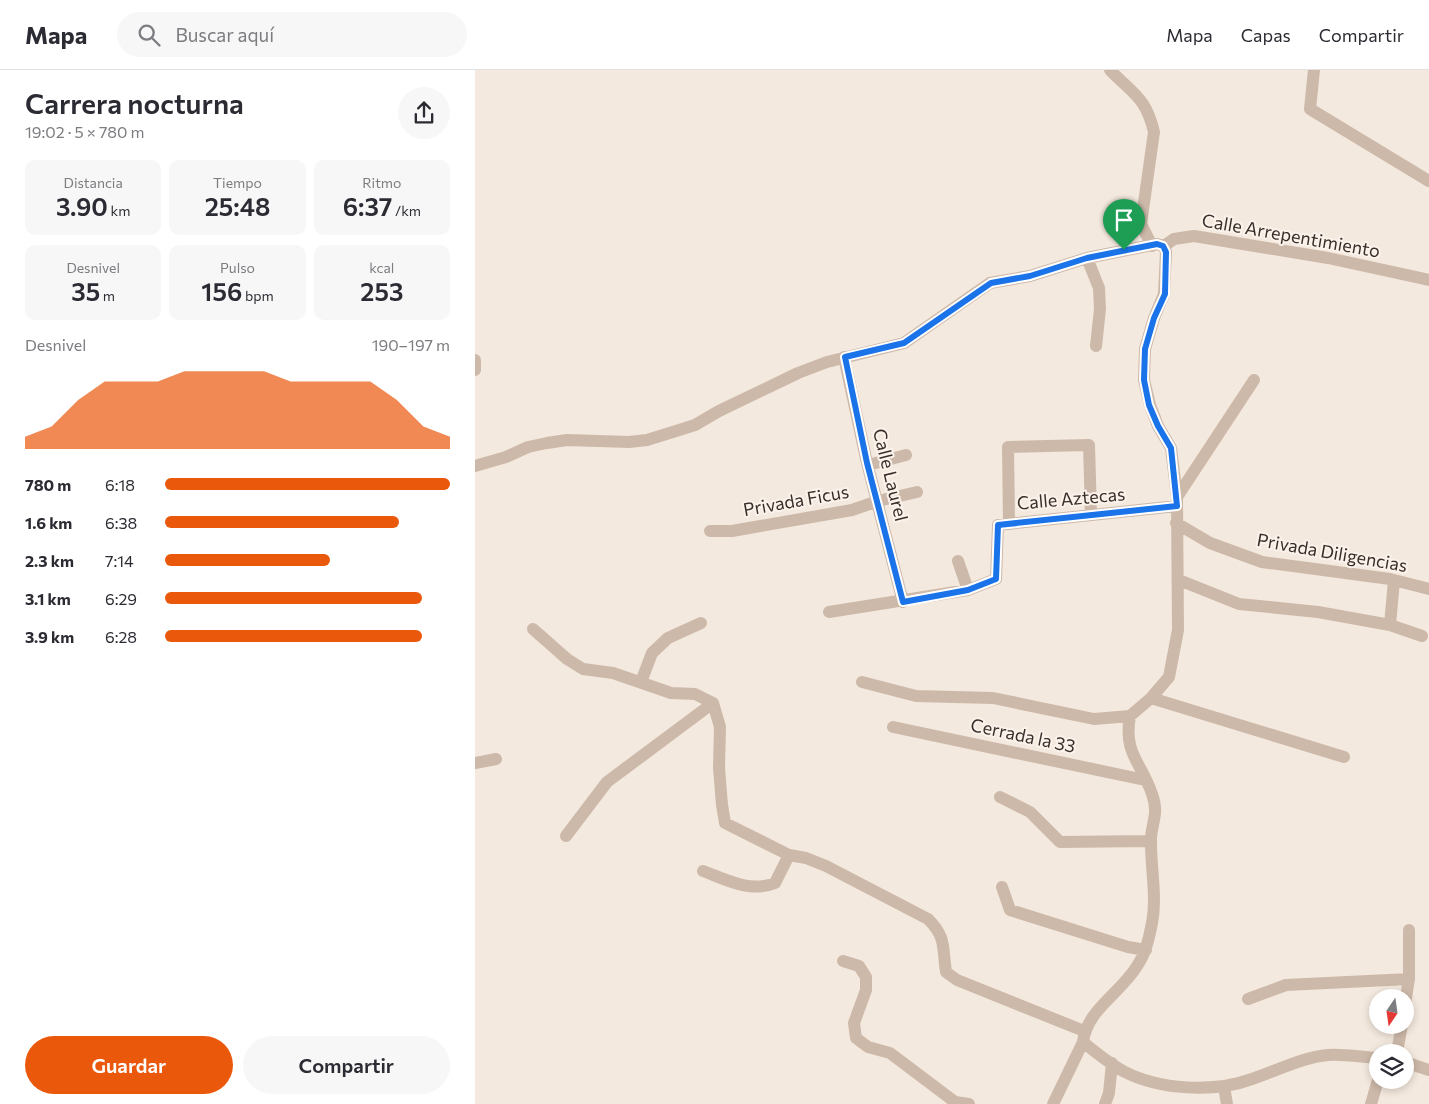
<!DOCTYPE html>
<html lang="es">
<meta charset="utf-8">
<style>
body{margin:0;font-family:Commissioner,sans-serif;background:#f7f7f7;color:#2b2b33;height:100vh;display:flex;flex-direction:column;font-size:19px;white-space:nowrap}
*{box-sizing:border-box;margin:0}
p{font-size:16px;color:#7c7c81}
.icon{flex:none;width:28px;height:28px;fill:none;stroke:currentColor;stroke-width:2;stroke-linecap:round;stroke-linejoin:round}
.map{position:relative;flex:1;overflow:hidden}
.sheet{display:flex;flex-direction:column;background:#fff;width:475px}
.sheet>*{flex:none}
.needle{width:32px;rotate:193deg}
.tools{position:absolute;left:894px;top:919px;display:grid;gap:10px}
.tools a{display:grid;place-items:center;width:45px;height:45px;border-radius:50%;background:#fff;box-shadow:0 2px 8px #0003;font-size:25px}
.pin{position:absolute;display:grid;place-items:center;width:42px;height:42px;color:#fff;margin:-51px -21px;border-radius:50% 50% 50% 0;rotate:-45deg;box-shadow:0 0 5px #0007}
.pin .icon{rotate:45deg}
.round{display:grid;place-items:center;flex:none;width:52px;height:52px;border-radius:26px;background:#f7f7f7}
.headline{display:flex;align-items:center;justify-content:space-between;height:85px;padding:0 25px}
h1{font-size:28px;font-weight:600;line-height:38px}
.figures{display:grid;grid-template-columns:repeat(3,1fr);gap:8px;height:85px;padding:5px 25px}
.figures div{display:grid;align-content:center;border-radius:10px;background:#f7f7f7;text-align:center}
.figures b{font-size:25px;font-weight:600}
.figures small{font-size:14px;font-weight:400}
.figures p{font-size:14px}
.chart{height:140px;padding:10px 25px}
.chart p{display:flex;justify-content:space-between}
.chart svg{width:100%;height:90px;margin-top:5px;fill:#ea580c;opacity:.7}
.action{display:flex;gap:10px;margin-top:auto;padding:10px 25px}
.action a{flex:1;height:58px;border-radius:30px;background:#ea580c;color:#fff;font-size:20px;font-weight:600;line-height:58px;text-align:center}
.action a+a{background:#f7f7f7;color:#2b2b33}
ul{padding:0 25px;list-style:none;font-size:16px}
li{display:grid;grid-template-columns:80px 60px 1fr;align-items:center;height:38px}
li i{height:12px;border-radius:6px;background:#ea580c}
header{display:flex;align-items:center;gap:30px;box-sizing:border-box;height:70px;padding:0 25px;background:#fff;border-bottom:1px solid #e1e1e2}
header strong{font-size:24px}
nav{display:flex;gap:28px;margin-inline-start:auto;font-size:18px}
.search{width:350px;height:45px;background:#f7f7f7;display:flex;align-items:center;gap:12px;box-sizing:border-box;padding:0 18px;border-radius:28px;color:#7c7c81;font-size:19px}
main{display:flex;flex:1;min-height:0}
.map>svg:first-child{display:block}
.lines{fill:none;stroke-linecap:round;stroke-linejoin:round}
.minor{stroke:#cdb9a9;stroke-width:12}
.route-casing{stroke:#fff;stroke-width:10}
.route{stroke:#1a73e8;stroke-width:6}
.labels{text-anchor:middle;stroke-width:4;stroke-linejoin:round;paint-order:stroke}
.street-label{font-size:18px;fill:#3a2e29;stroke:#fbf3eb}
</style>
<header>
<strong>Mapa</strong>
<div class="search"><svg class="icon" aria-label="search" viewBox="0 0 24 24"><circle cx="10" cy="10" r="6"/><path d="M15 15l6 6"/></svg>Buscar aquí</div>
<nav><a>Mapa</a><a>Capas</a><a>Compartir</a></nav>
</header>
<main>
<section class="sheet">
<div class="headline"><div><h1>Carrera nocturna</h1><p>19:02 · 5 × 780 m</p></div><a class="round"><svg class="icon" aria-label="share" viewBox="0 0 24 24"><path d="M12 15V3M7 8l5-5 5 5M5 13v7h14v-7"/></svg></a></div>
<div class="figures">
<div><p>Distancia</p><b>3.90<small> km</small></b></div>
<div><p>Tiempo</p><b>25:48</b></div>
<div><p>Ritmo</p><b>6:37<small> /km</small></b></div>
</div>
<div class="figures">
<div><p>Desnivel</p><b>35<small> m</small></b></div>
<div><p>Pulso</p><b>156<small> bpm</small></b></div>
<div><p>kcal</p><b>253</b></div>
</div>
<div class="chart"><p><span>Desnivel</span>190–197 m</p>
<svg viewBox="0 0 160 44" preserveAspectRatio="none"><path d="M0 44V38L10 33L20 20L30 11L40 11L50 11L60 6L70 6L80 6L90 6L100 11L110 11L120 11L130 11L140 20L150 33L160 38V44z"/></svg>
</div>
<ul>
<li><b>780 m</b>6:18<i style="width:100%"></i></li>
<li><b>1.6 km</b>6:38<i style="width:82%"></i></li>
<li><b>2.3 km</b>7:14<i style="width:58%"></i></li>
<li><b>3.1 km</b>6:29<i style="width:90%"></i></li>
<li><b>3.9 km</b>6:28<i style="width:90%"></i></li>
</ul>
<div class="action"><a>Guardar</a><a>Compartir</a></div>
</section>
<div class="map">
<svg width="954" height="1034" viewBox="0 0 954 1034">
<rect width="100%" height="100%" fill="#f4e9de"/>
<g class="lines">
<path class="minor" d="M635,0C657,23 671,27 679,62L666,154L677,176
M839,0L835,39L954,111
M612,188L624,218L625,239L621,276
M369,287L392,393L428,532
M0,290V300
M393,395L431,385
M0,396L31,387L53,377L72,373L92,370L154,372L172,370L201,361L220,355L244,341L323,303L352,292L429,273L515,213L555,206L612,188L682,174L689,176L699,169L719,166L853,188L954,210
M702,427L779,310
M534,452L533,377L614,375L616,444
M701,453L735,473L787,492L915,509L954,519
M235,461H257L377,440L403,431L442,422
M483,491L493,520
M704,510L764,534L843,542L915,555L947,566
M354,542L493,520L521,509L523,455L702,436
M915,555L919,510
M58,559L92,589L108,599L138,603L196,623L220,624L238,633L245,657L244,698L247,735L250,753L314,785L331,788L351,796L453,849C472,868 467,877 471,902L482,910L609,961
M166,612L177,583L193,568L226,553
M387,612L441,626L518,628L619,649L655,646
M676,628L869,687
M418,657L670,710
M0,693L21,689
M525,727L555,742L585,772L675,771
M91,766L132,712L238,633
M228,801C252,810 275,823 300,813L314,785
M527,817L535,840L653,877L671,880
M368,891L384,896L391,907V920L379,953L381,968L393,977L415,983L480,1032L494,1034
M773,929L811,915L934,909
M930,934L934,909V860
M608,972C620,982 634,993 648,1001C684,1020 739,1023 777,1009C801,1001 828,987 853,985C869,984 886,987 902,988
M922,982L927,955
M930,992L954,1000
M749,1017L752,1034
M578,1034L608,972C612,939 646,923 662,896C671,883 674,868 677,853C682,827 676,800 676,773C675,754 685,746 677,724C667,693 648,684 655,646L676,628L694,607L703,560L702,427L696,378L683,356L675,335L669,310L670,279L679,248L689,224L691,182L689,176
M630,1034L634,1023L637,993
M896,1034L903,1010"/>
</g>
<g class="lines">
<defs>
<path id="route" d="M682,174L688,176L691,182L690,224L679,248L670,279L669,310L674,335L683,356L696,378L702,436L523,455L521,509L493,520L428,532L392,393L370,287L429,273L516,213L555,206L612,188Z"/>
</defs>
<use href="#route" class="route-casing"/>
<use href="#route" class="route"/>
</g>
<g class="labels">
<g class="street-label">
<text transform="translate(816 166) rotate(10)" y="6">Calle Arrepentimiento</text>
<text transform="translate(415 405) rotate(76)" y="6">Calle Laurel</text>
<text transform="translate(596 429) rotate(-5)" y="6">Calle Aztecas</text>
<text transform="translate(321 431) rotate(-10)" y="6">Privada Ficus</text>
<text transform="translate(857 483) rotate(10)" y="6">Privada Diligencias</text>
<text transform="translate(548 666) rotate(12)" y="6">Cerrada la 33</text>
</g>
</g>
</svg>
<div class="tools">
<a><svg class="needle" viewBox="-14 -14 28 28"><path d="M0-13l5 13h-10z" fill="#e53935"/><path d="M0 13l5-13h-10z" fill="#7c7c81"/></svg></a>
<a><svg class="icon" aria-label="layers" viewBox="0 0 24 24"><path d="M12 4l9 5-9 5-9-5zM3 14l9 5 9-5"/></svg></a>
</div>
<div class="pin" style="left:649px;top:180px;background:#1e9e55"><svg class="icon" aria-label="arrive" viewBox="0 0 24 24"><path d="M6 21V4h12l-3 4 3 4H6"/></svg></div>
</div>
</main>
